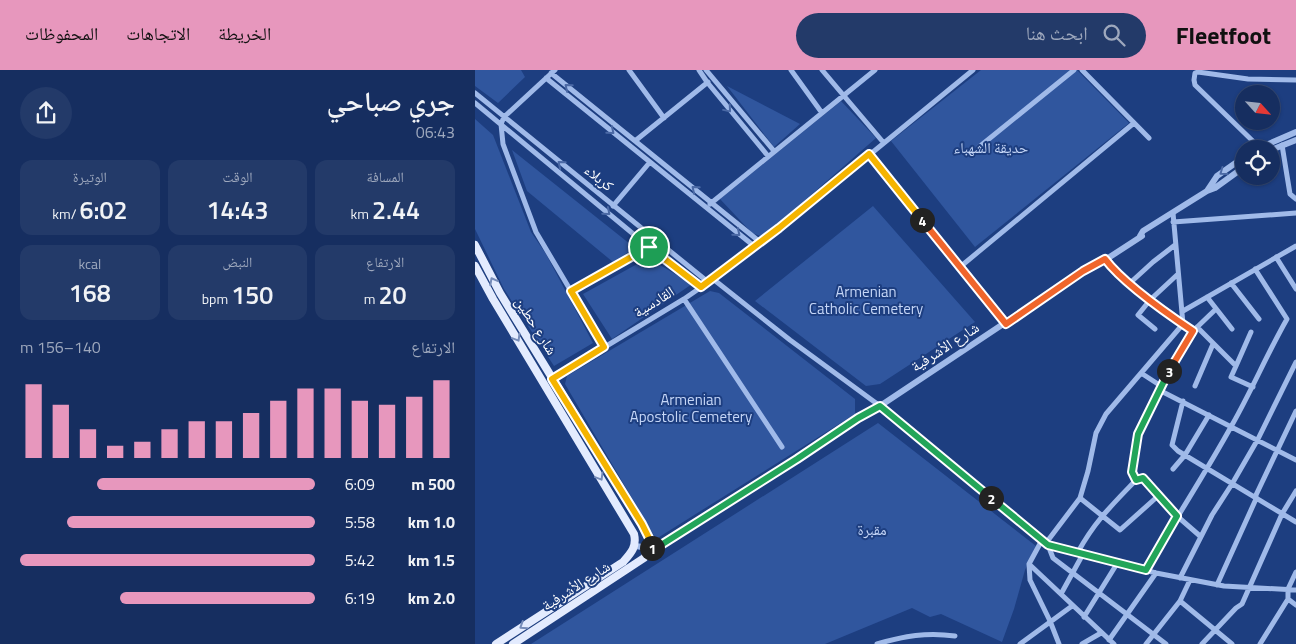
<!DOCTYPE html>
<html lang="ar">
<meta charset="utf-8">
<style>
body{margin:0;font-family:"Titillium Web","Noto Naskh Arabic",sans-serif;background:#233a69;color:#f1f3f6;direction:rtl;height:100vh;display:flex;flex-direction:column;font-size:19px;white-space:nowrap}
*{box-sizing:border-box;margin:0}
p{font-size:16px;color:#9ea8bd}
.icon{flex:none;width:28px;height:28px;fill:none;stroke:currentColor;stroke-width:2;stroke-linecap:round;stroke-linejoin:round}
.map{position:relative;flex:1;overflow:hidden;direction:ltr}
.sheet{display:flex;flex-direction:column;background:#162e60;width:475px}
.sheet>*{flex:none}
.needle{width:32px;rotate:117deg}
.buttons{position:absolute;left:760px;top:15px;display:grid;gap:10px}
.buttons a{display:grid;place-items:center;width:45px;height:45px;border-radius:50%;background:#162e60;box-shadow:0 1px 4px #0004,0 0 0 1px #354a75;font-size:25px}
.pin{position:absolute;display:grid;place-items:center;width:42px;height:42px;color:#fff;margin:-21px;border:2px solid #fff;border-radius:50%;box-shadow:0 1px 5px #0007}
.km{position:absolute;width:25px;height:25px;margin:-12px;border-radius:50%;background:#222;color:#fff;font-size:14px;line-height:25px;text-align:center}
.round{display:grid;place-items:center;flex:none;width:52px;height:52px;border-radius:26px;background:#233a69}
.headline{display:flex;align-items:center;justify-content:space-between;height:85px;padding:0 20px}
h1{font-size:28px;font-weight:600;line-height:38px}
.stats{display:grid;grid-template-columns:repeat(3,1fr);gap:8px;height:85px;padding:5px 20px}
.stats div{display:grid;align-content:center;border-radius:12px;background:#233a69;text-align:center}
.stats b{font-size:25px;font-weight:600}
.stats small{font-size:14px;font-weight:400}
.stats p{font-size:14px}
.chart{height:140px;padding:10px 20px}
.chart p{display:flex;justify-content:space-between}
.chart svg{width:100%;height:90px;margin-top:5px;stroke:#e797bd;stroke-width:6}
ul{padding:0 20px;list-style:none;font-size:16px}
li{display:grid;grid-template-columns:80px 60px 1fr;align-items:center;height:38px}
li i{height:12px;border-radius:6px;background:#e797bd}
header{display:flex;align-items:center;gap:30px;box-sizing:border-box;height:70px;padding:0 25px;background:#e797bd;color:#111}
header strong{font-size:24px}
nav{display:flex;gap:28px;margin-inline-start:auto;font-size:18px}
.search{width:350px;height:45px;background:#233a69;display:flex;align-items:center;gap:12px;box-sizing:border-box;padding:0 18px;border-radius:28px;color:#9ea8bd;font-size:19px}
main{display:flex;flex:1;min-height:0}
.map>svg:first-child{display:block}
.green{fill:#30569e}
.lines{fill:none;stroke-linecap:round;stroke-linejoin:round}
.minor{stroke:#a0bae9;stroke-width:5}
.tertiary{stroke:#a0bae9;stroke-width:6}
.primary{stroke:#e3ebfe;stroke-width:8}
.oneway{stroke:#4b69a5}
.oneway2{stroke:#768cb9}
.split-1-casing{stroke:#fff;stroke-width:10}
.split-2-casing{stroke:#fff;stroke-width:10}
.split-3-casing{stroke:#fff;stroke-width:10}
.split-4-casing{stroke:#fff;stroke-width:10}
.split-5-casing{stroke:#fff;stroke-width:10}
.split-1{stroke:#f5b400;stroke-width:6}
.split-2{stroke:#22a559;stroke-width:6}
.split-3{stroke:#22a559;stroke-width:6}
.split-4{stroke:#f0652b;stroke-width:6}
.split-5{stroke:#f5b400;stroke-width:6}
.labels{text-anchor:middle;stroke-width:4;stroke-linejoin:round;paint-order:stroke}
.park-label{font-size:15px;fill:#c5d6f7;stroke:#1d3e80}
.street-label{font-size:15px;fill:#fff;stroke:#1d3e80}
</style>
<header>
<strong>Fleetfoot</strong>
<div class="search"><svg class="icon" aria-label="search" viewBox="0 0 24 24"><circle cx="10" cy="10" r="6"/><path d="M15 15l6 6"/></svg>ابحث هنا</div>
<nav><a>الخريطة</a><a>الاتجاهات</a><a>المحفوظات</a></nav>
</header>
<main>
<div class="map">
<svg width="821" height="574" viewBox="0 0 821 574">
<rect width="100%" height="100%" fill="#1d3e80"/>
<path class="green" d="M0,0H46L50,7L23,33L0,16Z
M506,0H602L654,53L500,177L416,71Z
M252,16L325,54L299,77Z
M366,31L401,68L288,167L277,163L245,129Z
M0,49L18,65L56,162L71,184L118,273L79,296L29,219L0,159Z
M37,80L160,178L138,192L52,121Z
M398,136L500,252L405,314L391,316L280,231Z
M173,188L217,214L137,269L108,224Z
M235,221L244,223L380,329V344L181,469L90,314L92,306Z
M403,353L561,476L550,500L539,539L527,572L466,544L455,547L437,538L350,574H56Z"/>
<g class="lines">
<path class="minor" d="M80,0L29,47L26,54L28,74L61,162L129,277
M154,0L189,48
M224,0L232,12L293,86
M231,0L299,81
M316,0L347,43
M347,0L408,72
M607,0L674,68
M76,3L285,172
M71,8L279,176
M0,23L233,212
M0,33L174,177L226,217
M160,71L233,12
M807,75L815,124L821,129
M504,77L599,0
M786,79L720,15L719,10L720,3L723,2L773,9L821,10
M394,84L531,253
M235,134L400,0
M138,136L175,92
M698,152L821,143
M801,187L821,219
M630,189C650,215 691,243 718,261
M485,197L659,53
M238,209L315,270L405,336L573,475L681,503L749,516L821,520
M655,213L678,192L700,175
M756,213L784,249
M96,221L174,177
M732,227L757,259
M209,229L307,377
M708,241L821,176
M722,257L761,296L756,307L778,317
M680,259L663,245L675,230L703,204
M761,296L776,262
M666,303L686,316
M77,309L209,229L238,209L304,159L498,0
M720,316L738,274
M684,320L821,390
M708,331L697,375L703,381L821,452
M698,399L710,385L734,345
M661,410L668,408L702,446L725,466
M605,428L645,460L683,426
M567,470L554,494L639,574
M571,473L605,428L613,401L621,363L631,344L708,254L698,143
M573,475L578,488L691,574
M603,482C620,451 637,435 661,410L657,403L663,364L677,334L701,288L718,261L741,239
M554,494L555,510L575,551L584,574
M671,500C699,451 730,404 757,355C777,320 792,284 812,249L780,199
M821,502L813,519V529L821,535
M705,508L737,445L757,414L783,369L821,292
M742,515L781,429V425L821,341
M586,524L608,484
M705,531L757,574
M609,547L643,492
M634,570L681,503
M402,574C429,566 452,562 480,566
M545,574L597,536
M607,574L626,563
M671,574L705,531L715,510
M727,574L761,538L767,534L807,444L821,421
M785,574L813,529"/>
<path class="tertiary" d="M782,79L821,62
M796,80L821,70
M732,121L742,106L769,87
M665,166L668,161L732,121L740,118L769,97
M627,192L667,166
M160,476L175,478L186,475L322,389L383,348L405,336L608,201L630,189"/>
<path class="primary" d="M0,175L25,223L167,454C173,466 179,476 169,488L38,574
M0,196L18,229L159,464C162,477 156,483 148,492L21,574"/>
</g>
<defs><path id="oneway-chevron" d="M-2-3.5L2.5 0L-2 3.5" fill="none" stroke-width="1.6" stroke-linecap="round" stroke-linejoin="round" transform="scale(1.25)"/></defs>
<g class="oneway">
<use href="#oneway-chevron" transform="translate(93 17) rotate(-141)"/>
<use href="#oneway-chevron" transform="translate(253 39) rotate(50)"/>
<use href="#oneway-chevron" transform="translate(136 61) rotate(39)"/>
<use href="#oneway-chevron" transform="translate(86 94) rotate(-141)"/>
<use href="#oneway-chevron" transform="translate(748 102) rotate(144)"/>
<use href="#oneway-chevron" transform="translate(220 119) rotate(-141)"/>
<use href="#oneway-chevron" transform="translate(132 142) rotate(40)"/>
<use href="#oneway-chevron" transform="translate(262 163) rotate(39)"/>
</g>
<g class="oneway2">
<use href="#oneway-chevron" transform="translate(18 211) rotate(-118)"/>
<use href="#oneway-chevron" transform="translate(42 268) rotate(59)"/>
<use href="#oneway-chevron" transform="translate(125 407) rotate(59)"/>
<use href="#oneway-chevron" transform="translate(48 556) rotate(147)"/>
</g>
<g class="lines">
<defs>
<path id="split-1" d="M174,177L96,221L129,277L77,309L167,454L175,470V478H177"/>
<path id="split-2" d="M177,478L186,475L322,389L383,348L405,336L516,428"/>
<path id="split-3" d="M516,428L573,475L671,500L702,446L668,408L661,410L657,402L663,364L694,301"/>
<path id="split-4" d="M447,150L531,254L608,201L630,189C649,214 691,243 718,261L694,301"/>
<path id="split-5" d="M174,177L226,217L304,158L394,84L447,150"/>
</defs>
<use href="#split-1" class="split-1-casing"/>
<use href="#split-2" class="split-2-casing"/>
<use href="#split-3" class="split-3-casing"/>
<use href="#split-4" class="split-4-casing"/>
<use href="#split-5" class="split-5-casing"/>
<use href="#split-1" class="split-1"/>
<use href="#split-2" class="split-2"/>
<use href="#split-3" class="split-3"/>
<use href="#split-4" class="split-4"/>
<use href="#split-5" class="split-5"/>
</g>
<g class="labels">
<g class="park-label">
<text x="516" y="83">حديقة الشهباء</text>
<text x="391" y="227">Armenian<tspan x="391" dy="17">Catholic Cemetery</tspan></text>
<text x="216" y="335">Armenian<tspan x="216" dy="17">Apostolic Cemetery</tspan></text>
<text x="397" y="465">مقبرة</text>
</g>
<g class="street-label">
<text transform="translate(124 108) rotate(39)" y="5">كربلاء</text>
<text transform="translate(179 232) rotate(-32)" y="5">القادسية</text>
<text transform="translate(61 256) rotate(58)" y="5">شارع حطين</text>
<text transform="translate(470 277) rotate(-33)" y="5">شارع الأشرفية</text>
<text transform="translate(101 516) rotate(-33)" y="5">شارع الأشرفية</text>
</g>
</g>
</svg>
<div class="buttons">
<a><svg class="needle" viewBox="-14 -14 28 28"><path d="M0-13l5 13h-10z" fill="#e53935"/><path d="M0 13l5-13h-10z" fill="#9ea8bd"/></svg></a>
<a><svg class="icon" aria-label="locate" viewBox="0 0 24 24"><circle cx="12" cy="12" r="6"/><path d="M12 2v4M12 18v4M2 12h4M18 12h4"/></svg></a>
</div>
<div class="pin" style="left:174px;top:177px;background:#1e9e55"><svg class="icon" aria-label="arrive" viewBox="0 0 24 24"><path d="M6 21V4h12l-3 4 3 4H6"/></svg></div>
<b class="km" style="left:177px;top:478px">1</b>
<b class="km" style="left:516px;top:428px">2</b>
<b class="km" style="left:694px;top:301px">3</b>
<b class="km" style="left:447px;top:150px">4</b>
</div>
<section class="sheet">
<div class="headline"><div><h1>جري صباحي</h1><p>06:43</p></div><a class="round"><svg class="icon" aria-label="share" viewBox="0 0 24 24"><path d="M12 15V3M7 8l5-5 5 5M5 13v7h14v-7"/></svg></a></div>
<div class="stats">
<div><p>المسافة</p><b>2.44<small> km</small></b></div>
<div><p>الوقت</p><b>14:43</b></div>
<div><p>الوتيرة</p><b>6:02<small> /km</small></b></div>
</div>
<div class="stats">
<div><p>الارتفاع</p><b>20<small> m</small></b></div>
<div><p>النبض</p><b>150<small> bpm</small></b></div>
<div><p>kcal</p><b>168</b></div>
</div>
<div class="chart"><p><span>الارتفاع</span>140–156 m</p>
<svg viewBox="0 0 160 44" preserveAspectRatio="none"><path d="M5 44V8M15 44V18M25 44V30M35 44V38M45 44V36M55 44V30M65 44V26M75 44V26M85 44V22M95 44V16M105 44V10M115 44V10M125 44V16M135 44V18M145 44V14M155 44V6"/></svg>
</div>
<ul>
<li><b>500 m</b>6:09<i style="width:74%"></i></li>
<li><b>1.0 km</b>5:58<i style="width:84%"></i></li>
<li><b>1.5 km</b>5:42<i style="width:100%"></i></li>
<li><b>2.0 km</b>6:19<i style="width:66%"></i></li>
</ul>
</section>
</main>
